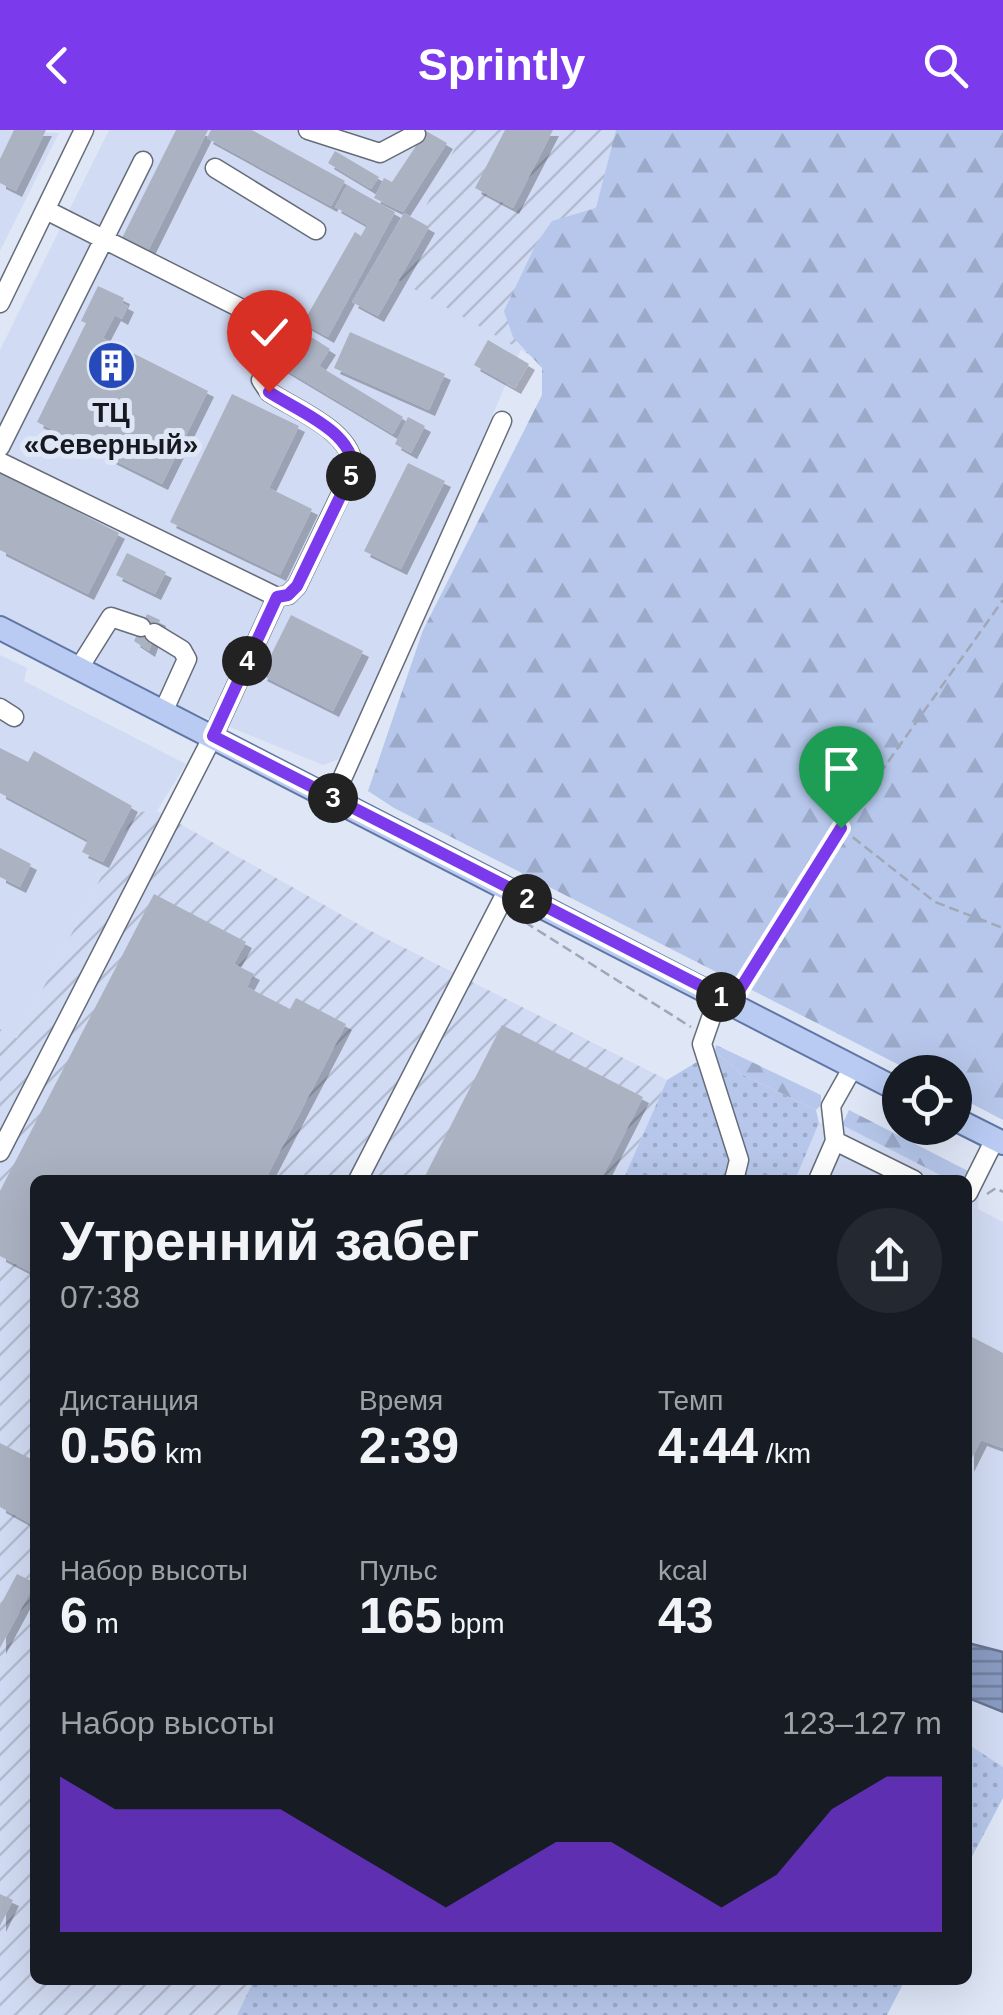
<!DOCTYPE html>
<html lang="ru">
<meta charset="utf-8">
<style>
body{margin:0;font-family:Arial,sans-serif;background:#242831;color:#f1f3f6;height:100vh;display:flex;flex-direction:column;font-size:38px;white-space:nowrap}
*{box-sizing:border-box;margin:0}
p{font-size:32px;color:#9ea1a6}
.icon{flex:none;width:55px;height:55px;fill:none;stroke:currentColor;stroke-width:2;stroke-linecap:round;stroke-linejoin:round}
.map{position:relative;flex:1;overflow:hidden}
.panel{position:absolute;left:30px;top:1045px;width:942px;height:810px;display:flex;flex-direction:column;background:#171b24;border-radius:15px;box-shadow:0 10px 40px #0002}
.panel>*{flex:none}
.fabs{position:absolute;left:882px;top:925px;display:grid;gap:20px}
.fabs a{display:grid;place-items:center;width:90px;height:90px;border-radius:50%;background:#171b24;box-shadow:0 10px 40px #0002;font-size:50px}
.pin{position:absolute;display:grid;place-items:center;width:85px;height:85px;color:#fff;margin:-102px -42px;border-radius:50% 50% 50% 0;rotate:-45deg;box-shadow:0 0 10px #0007}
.pin .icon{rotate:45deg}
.km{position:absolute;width:50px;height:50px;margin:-25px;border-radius:50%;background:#222;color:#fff;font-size:28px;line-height:50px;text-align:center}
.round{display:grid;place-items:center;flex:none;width:105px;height:105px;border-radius:52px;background:#242831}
.summary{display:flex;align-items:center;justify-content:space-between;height:170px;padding:0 30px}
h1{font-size:55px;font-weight:600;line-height:75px}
.stats{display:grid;grid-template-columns:repeat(3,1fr);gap:15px;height:170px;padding:10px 30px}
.stats div{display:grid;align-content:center}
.stats b{font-size:50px;font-weight:600}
.stats small{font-size:28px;font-weight:400}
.stats p{font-size:28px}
.chart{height:280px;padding:20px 30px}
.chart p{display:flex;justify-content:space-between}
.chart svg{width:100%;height:180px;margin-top:10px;fill:#7c3aed;opacity:.7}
header{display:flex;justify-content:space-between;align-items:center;height:130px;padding:0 30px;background:#7c3aed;color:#fff;font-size:45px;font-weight:600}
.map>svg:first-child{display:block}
.built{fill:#d1dbf3}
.industrial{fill:url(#industrial-furrows)}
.grass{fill:url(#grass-dots)}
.forest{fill:url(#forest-firs)}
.water{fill:url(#water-rules);stroke:#667490;stroke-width:2.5}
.building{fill:#abb2c2;filter:url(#shadow)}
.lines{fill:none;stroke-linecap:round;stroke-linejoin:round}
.minor-casing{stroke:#656c7a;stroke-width:21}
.major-casing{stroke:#6176a4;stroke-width:26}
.path{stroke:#a1a8b5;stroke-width:2.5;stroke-dasharray:10 5;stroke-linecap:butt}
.minor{stroke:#fff;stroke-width:18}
.major{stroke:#b9cbf3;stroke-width:22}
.route-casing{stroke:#fff;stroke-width:20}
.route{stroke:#7c3aed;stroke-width:12}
.labels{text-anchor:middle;stroke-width:10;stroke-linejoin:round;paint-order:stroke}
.poi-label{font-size:28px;font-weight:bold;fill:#16191f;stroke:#dfe7f7}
</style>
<header><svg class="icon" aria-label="back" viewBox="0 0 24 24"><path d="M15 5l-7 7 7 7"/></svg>Sprintly<svg class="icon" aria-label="search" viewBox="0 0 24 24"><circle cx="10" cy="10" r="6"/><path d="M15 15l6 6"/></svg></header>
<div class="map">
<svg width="1003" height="1885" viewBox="0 0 1003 1885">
<defs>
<pattern id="industrial-furrows" width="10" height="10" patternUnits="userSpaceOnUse" patternTransform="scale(2.5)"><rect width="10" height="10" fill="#d1dbf3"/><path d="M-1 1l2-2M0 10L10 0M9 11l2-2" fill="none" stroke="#b3bbd0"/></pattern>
<pattern id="grass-dots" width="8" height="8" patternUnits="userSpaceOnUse" patternTransform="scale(2.5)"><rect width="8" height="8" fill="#b6c7eb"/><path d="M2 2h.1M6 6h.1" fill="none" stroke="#9caac9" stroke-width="1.8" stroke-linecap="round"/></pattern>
<pattern id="forest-firs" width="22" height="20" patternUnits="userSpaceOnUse" patternTransform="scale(2.5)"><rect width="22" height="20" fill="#b6c7eb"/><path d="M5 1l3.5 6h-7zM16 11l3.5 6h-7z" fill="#9caac9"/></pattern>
<pattern id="water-rules" width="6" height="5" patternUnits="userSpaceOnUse" patternTransform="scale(2.5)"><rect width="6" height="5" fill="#899bc1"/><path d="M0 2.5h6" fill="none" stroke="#6f7e9c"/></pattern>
<filter id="shadow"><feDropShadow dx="6" dy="6" stdDeviation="0" flood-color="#0004"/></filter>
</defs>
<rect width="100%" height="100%" fill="#dfe7f7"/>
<path class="built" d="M0,0L59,3L0,121Z
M109,0H450L461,6L392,146L522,217L345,627L323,635L161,569L0,486V220Z
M0,525L27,538L24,551L186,634L157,681L135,682L17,908L0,899Z
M819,993L842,995L950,1050H795Z
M968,1059L979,1065L978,1079L1003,1092V1637L968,1614Z"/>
<path class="industrial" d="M450,0H756L565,245L391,146L461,6Z
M157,681L367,799L667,950L623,1050H35V1850H254L237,1885H0V899L17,908L135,682Z"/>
<path class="grass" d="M715,921L741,944L816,980L819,993L795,1050H623L667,950Z
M968,1614L1003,1637V1668L968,1734Z
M254,1850H905L887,1885H237Z"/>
<path class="forest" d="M616,0H1003V990L955,965V942H913L394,678L368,661L423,500L542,265V238L513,207L504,181L536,114L552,91L596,78Z
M716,915L821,965V975L816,980L741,944L715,921Z
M849,980L968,1041L965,1050H950L842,995Z"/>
<path class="water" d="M968,1513L1003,1522V1582L968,1568Z"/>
<path class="building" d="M14,0H46L16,61L0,53V29Z
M176,0H208L148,121L122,108Z
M211,0H252L345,51L331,76L207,8Z
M505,0H553L513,78L475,58Z
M426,1L447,13L403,82L374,68L384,48L392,52Z
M335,21L379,47L371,59L328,33Z
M347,55L395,82L328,207L303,193L355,102L361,106L367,95L335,77Z
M404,83L429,97L378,186L352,172Z
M98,156L124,168L122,173L128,176L122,189L115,185L103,208L208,261L162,354L37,292L86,193L81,191Z
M302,201L330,219L319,236L403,287L393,304L281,237Z
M350,202L445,244L429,280L334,238Z
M488,210L529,234L515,258L474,235Z
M232,264L299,296L269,358L312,379L280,445L170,392Z
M408,287L425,296L411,323L395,314Z
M408,333L445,351L401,439L364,421Z
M0,342L119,403L88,464L0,420Z
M127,423L166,442L155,464L116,445Z
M147,484L160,490L149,521L134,511Z
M291,485L363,521L333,581L261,545Z
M0,618L28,632L34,621L132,676L103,732L82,722L88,710L0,663Z
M0,718L31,734L20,757L0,747Z
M154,764L246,812L234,834L254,844L247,857L290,879L296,868L346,894L265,1050H35V1144L0,1126V1061Z
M502,895L643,967L601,1050H423Z
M968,1205L1003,1223V1318L981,1310L968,1336Z
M0,1313L35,1331V1396L0,1377Z
M17,1444L35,1453L0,1518V1476Z
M0,1764L13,1770L0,1796Z"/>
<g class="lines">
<defs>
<path id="minor" d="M308,0L380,23L416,4
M215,38L316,100
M0,173L84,0
M0,317L143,31
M0,332L277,467L288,465L297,456L353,339C354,302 298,281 269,262L261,250L281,214L278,197L46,80
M154,503L182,520L187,529L163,582
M79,538L111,487L141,497
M0,578L14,587
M333,669L502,291
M719,865L702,914L739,1030L734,1050
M835,1011L914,1050
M0,1022L213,606L277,467
M358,1050L508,759
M818,1050L835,1011L831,976L853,937
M968,1063L995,1009"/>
<path id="major" d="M0,498L900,961
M955,989L1003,1013"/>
</defs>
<use href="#minor" class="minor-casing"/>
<use href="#major" class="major-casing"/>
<path class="path" d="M841,698L935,772L1003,798
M512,784L691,897
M741,858L841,698L1003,470
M987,1064L996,1058L1003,1062"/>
<use href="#minor" class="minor"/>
<use href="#major" class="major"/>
</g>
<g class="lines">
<defs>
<path id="route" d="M269,262C298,281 354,302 353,340L297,456L288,465L277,467L213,606L732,872L841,698"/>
</defs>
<use href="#route" class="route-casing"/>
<use href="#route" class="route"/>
</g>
<defs>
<symbol id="building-disc" viewBox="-11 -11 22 22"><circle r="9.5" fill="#264ab9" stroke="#dfe7f7"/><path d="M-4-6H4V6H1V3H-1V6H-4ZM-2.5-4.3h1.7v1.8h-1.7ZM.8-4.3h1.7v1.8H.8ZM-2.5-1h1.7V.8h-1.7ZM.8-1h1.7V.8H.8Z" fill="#fff"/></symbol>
</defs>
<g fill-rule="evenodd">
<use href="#building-disc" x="84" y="208" width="55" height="55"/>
</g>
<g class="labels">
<g class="poi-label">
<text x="111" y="292">ТЦ<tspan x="111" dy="32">«Северный»</tspan></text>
</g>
</g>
</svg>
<div class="fabs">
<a><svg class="icon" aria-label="locate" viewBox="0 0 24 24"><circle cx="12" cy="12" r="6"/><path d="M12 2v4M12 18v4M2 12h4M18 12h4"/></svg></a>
</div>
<div class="pin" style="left:841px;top:698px;background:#1e9e55"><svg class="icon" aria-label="arrive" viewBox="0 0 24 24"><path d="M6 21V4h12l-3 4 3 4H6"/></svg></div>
<div class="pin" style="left:269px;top:262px;background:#d93025"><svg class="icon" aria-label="check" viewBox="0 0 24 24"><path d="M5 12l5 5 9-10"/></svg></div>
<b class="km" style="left:721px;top:867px">1</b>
<b class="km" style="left:527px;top:769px">2</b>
<b class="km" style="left:333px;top:668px">3</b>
<b class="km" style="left:247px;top:531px">4</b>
<b class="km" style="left:351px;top:346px">5</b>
<section class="panel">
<div class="summary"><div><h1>Утренний забег</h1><p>07:38</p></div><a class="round"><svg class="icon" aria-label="share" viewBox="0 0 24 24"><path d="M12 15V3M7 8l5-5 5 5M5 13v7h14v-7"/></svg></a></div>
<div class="stats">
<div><p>Дистанция</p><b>0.56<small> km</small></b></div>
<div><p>Время</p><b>2:39</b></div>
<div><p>Темп</p><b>4:44<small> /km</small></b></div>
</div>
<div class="stats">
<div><p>Набор высоты</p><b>6<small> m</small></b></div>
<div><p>Пульс</p><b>165<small> bpm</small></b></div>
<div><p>kcal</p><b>43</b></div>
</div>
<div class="chart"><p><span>Набор высоты</span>123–127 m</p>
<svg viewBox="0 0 160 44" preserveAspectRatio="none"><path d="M0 44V6L10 14L20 14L30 14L40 14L50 22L60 30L70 38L80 30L90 22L100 22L110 30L120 38L130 30L140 14L150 6L160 6V44z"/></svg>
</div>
</section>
</div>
